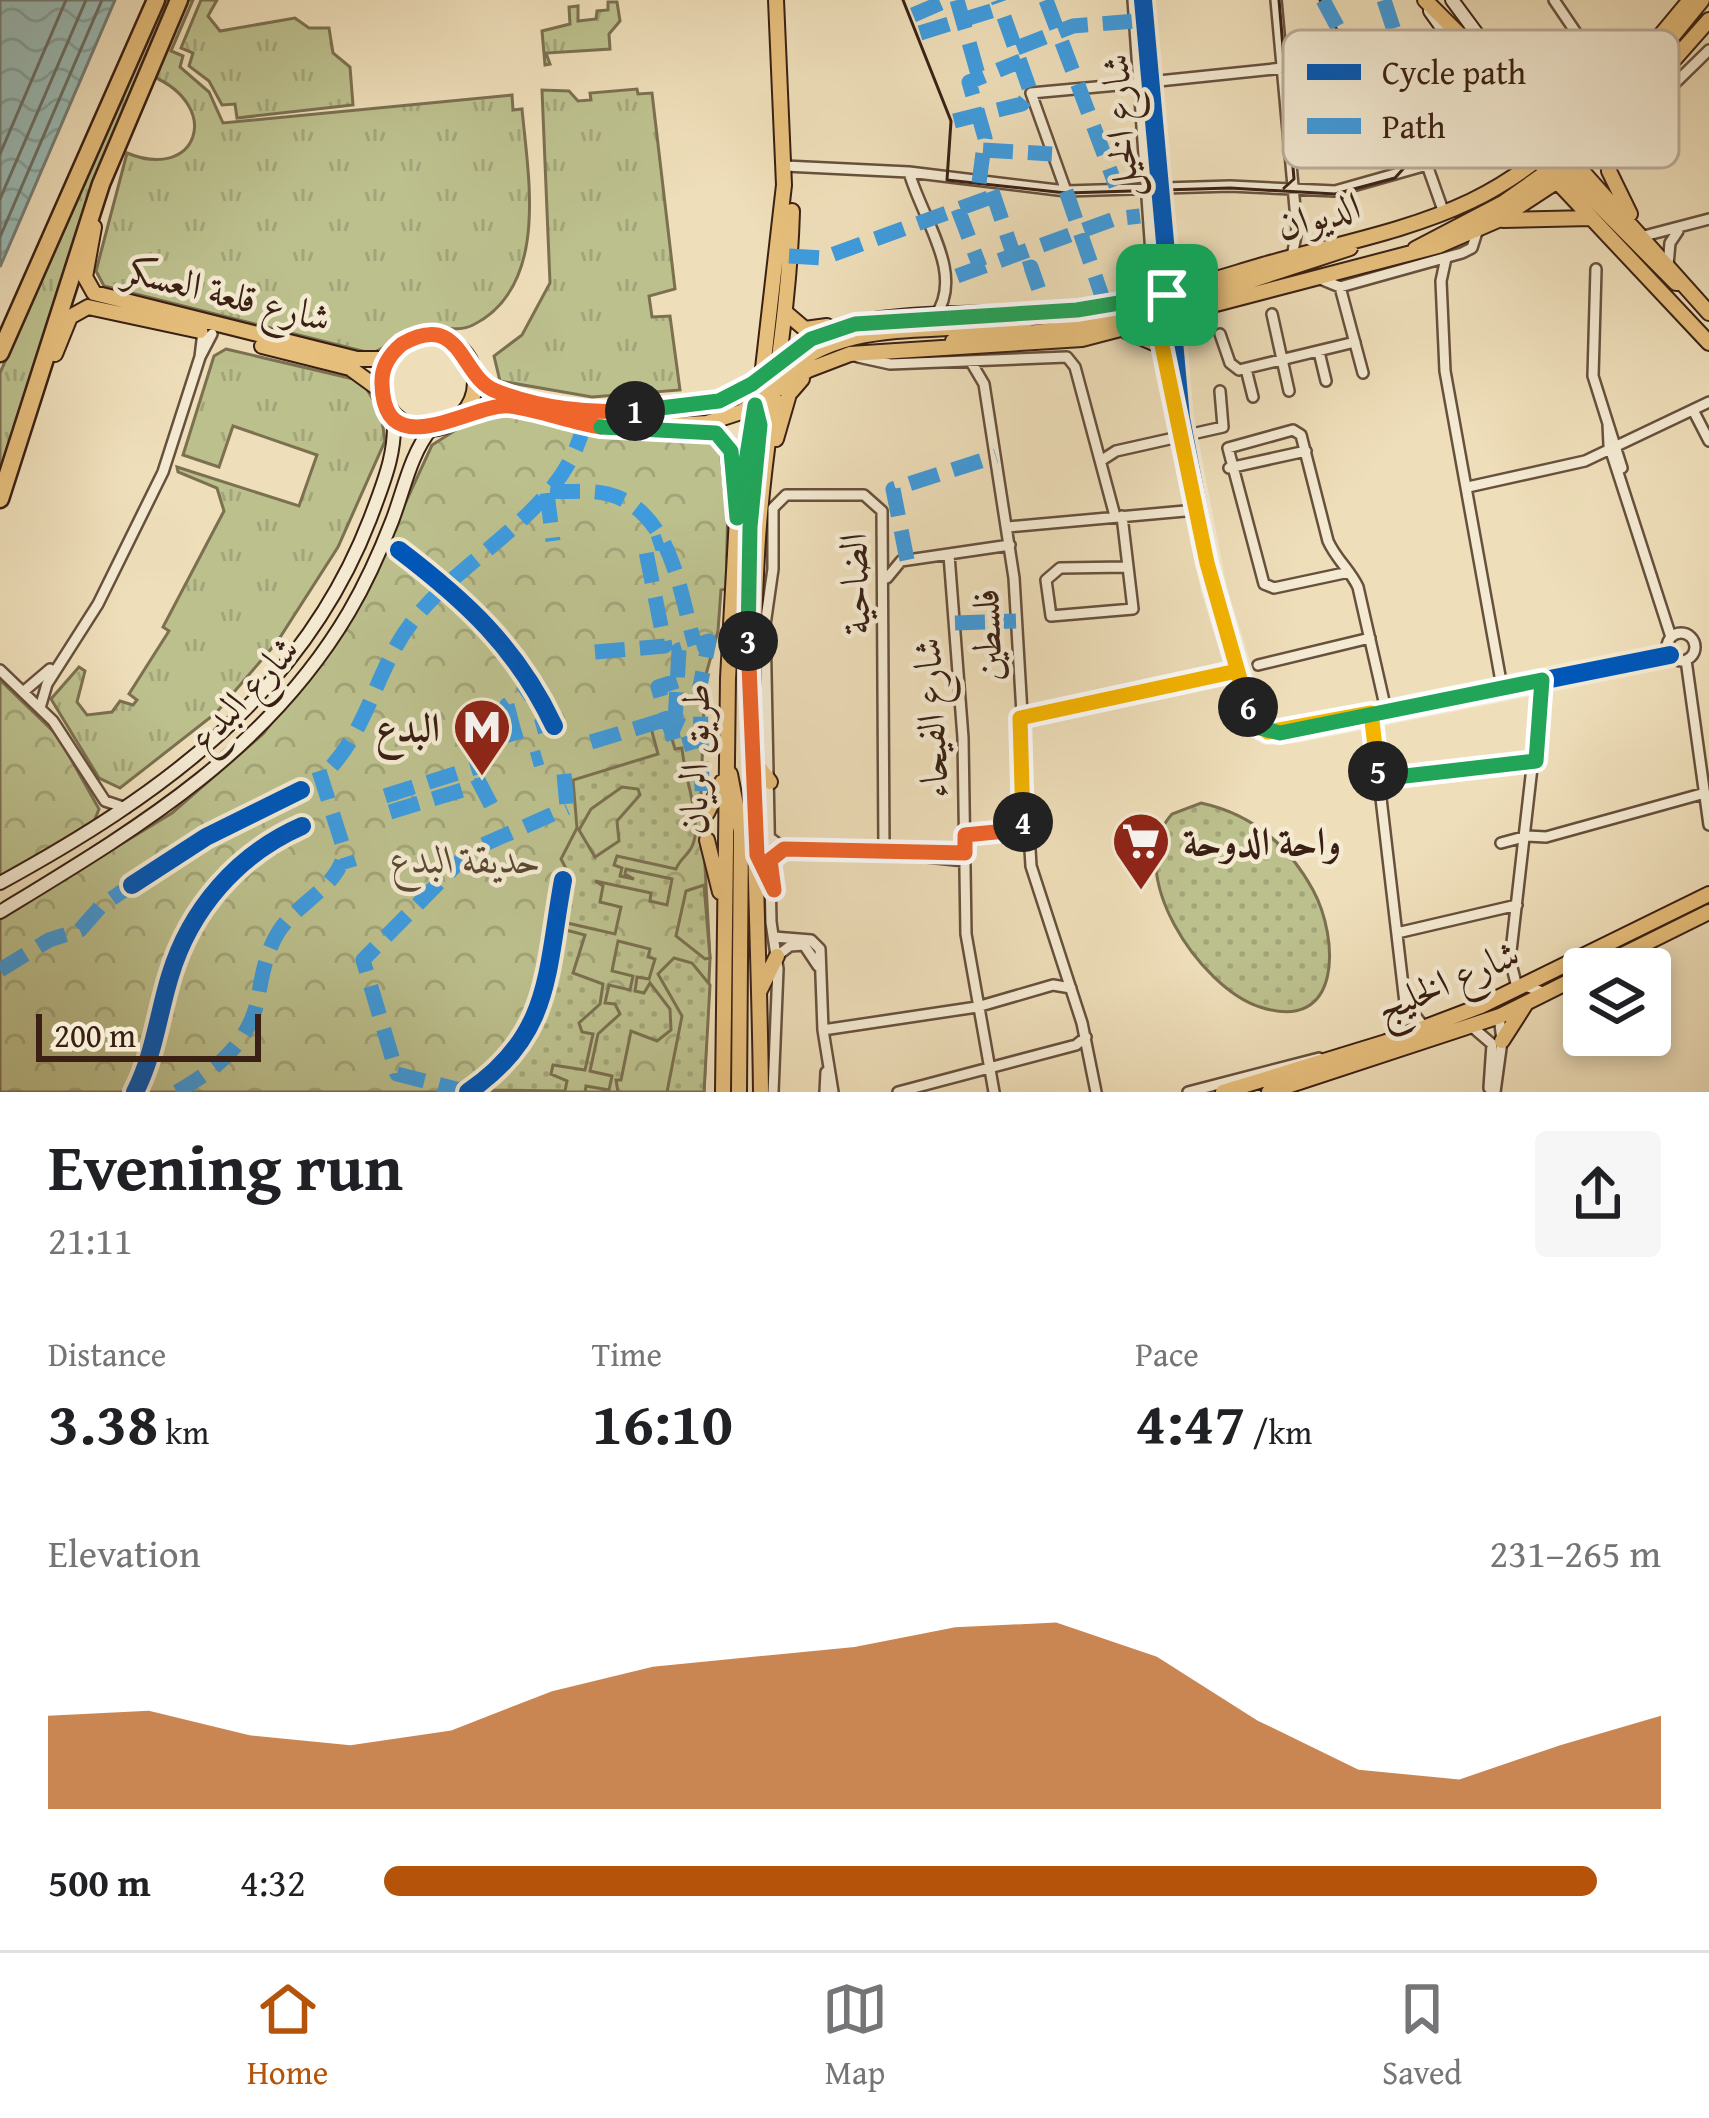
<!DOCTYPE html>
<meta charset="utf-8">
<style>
body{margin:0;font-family:"Gentium Book Plus",Amiri,serif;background:#f6f6f6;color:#202124;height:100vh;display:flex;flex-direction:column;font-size:45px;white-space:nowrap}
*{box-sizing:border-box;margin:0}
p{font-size:39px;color:#757577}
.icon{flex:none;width:66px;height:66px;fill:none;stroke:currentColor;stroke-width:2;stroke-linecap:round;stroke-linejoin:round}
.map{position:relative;height:1092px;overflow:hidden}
.side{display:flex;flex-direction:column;background:#fff;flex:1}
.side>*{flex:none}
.buttons{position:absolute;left:1563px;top:948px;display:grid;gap:24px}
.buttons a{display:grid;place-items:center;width:108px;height:108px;border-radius:12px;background:#fff;box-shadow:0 6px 18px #0003;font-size:60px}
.scale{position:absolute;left:36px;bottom:30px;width:225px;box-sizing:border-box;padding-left:12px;border:6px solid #3a2014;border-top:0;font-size:33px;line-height:42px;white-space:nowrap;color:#3a2014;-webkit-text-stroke:9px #f4ead2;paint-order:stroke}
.pin{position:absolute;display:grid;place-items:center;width:102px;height:102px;color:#fff;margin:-51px;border-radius:24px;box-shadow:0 6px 18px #0006}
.km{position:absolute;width:60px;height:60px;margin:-30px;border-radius:50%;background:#222;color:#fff;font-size:33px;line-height:60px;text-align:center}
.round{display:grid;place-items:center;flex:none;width:126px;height:126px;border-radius:12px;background:#f6f6f6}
.headline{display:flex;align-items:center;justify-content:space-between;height:204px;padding:0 48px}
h1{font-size:66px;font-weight:600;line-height:90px}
.metrics{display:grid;grid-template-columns:repeat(3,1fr);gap:18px;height:204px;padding:12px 48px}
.metrics div{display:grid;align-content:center}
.metrics b{font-size:60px;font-weight:600}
.metrics small{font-size:33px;font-weight:400}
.metrics p{font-size:33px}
.chart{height:336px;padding:24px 48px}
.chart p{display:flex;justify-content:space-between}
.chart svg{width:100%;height:216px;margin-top:12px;fill:#b45309;opacity:.7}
ul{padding:0 48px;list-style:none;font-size:39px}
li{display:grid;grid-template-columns:192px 144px 1fr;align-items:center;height:90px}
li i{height:30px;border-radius:15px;background:#b45309}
.menu{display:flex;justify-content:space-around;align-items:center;height:168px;border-top:3px solid #e0e0e0;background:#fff;font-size:33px;color:#757577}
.menu a{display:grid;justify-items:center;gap:6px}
.menu .on{color:#b45309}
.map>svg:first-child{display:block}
.grass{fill:url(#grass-tufts);stroke:#7b7050;stroke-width:3}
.park{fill:url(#park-crowns);stroke:#7b7050;stroke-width:3}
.garden{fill:url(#garden-dots);stroke:#7b7050;stroke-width:3;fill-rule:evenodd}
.water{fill:url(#water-waves);stroke:#747d75;stroke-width:3}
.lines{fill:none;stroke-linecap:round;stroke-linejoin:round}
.shore{stroke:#6a6e64;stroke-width:3}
.street-casing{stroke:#67503d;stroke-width:14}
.secondary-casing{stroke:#3a2014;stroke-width:16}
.primary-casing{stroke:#3a2014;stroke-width:18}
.highway-casing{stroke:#3a2014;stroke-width:21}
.street{stroke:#f4ead2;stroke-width:9}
.secondary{stroke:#f4ead2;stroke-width:12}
.primary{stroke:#e7bf7c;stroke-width:14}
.highway{stroke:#e7bf7c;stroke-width:16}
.tram{stroke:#3a2014;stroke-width:3}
.quiet{stroke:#3e9bde;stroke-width:15;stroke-dasharray:30 15;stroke-linecap:butt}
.cycleway-casing{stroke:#f4ead2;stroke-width:26}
.cycleway{stroke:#0057b8;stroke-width:18}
.split-1-casing{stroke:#fff;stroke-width:24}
.split-2-casing{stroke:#fff;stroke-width:24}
.split-3-casing{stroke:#fff;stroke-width:24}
.split-4-casing{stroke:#fff;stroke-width:24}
.split-5-casing{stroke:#fff;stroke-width:24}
.split-6-casing{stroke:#fff;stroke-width:24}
.split-7-casing{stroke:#fff;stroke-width:24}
.split-1{stroke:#22a559;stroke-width:15}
.split-2{stroke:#f0652b;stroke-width:15}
.split-3{stroke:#22a559;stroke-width:15}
.split-4{stroke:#f0652b;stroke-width:15}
.split-5{stroke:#f5b400;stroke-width:15}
.split-6{stroke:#22a559;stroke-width:15}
.split-7{stroke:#f5b400;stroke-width:15}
.labels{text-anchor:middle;stroke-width:9;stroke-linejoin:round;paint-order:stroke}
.street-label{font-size:39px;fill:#3a2014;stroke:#f4ead2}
.poi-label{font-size:39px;font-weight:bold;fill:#3a2014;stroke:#f4ead2;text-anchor:end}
.park-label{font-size:39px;font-style:italic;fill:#5a4832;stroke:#f4ead2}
.key{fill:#f4ead2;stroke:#bcad99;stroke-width:3}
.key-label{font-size:33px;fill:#3a2014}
</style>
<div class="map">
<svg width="1709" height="1092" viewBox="0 0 1709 1092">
<defs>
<pattern id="grass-tufts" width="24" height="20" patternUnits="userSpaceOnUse" patternTransform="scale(3)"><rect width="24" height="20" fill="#bcc08d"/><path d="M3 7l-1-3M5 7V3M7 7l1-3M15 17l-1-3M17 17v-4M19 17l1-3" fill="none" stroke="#a2a579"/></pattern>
<pattern id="park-crowns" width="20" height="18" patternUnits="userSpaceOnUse" patternTransform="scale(3)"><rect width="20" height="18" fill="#bcc08d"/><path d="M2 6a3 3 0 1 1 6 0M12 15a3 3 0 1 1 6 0" fill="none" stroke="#a2a579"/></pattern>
<pattern id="garden-dots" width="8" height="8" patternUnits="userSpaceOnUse" patternTransform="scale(3)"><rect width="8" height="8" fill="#bcc08d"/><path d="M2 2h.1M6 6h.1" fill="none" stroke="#a2a579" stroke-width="1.8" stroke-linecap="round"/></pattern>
<pattern id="water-waves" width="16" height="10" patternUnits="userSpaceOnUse" patternTransform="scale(3)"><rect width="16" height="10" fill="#9abbb5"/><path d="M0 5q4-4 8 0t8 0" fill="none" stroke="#85a09b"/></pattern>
</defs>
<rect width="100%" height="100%" fill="#eedeb9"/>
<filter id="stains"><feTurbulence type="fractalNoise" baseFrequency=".00167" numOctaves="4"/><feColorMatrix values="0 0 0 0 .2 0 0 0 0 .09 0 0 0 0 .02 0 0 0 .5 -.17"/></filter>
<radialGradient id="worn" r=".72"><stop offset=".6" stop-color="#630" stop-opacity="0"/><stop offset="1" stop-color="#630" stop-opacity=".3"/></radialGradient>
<path class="grass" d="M164,0H170L102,162L0,482V373Z
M186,0H193L171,51L183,56L180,67L209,92L223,123L512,95L513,110L522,109C528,176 550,286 473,325C455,334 437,323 418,327C397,330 389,350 370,353L104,286L96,271L127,153C197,182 224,107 152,76Z
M201,0H217L208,16L220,31L295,18L309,28H329L333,53L350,67L353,105L237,118L235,104L222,105L209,81L189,66L193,53L181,48Z
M608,2H617L620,21L609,34L610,49L546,53L550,64L545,65L542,31L570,24L569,7L578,6V21L596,19L597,11L608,10Z
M637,89L638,94L652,93L675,289L649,296L652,317L670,316L680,390L592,397L500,381L494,356L522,335L550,283L542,90L569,91L578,101L591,100L590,93Z
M226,349L362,381L381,413L385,441L338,547L277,642L216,713L120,788L99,778L51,699L79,667L85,671L77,702L87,715L112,712L120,701L133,705L137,700L129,694L169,631L163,627L224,511L217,488L178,472L177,467L299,506L317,455L233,426L219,467L183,455L214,356Z"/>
<path class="park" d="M510,411L605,435H715L729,456L726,589L721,590L718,631L705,678L701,792L710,958L704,1092H0V918L172,813L263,734L353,617L432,445L478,416Z
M0,680L58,736L99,809L93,824L0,877Z"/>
<path class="garden" d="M667,723L675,749L682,748C684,776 702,821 693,844C690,854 680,858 676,869L617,856L614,865L622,868L620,876L634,879L625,874L626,869L672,879L667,905L650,901L651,893L595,881L603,886L600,902L621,907L615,934L563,922L572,880L561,859L577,828L573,780L658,754L651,728ZM622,787L638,789L640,795L617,821L619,841L595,857L579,830L591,809Z
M1201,803C1252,814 1288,844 1313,890C1339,938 1343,1034 1260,1007C1200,988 1121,871 1172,814Z
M704,885L710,958L705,959L676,936L686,891Z
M562,929L585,935L573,973L603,984L600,1004L579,1023L582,1032L593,1034L585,1070L553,1065L551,1074L567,1081L565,1091L485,1090C546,1051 549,995 562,929Z
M618,941L650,949L648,957L655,959L649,979L637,977L635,991L644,993L650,983L670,1009L671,1030L657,1041L631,1031L621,1080H616L618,1092H585L586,1086L609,1090L612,1076L590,1071L598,1034L620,1014L615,1004L605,1003L609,985L630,990L633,976L612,971Z
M674,958L692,963L710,985L704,1092H667L682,1016L658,974Z"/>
<path class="water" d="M0,0H115L0,267Z"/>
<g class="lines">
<path class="shore" d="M0,154L66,0
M0,199L86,0
M0,237L102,0"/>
<defs>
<path id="street" d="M1133,0L1154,296
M1143,0L1167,294
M1276,0L1297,230L1292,257
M1554,0L1600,68L1607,95
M1149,82L1456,50
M1632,113L1664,94L1709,50
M785,166L909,172L1066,191L1230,186L1335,191L1427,165L1444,213
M909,172C921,217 966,274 935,316
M1066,191L1031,93L1140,83
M1644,236L1709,219
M1446,258L1441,281L1445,371L1502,687
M1668,265L1670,243L1678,231
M1596,269L1593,376L1622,468
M1318,278L1340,287L1462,253L1472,248L1478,229
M1340,287L1363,373
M1272,314L1289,391
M1169,316L1202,537L1249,710L1264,731L1296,730L1670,655
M1157,319L1178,413
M1220,334L1230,363L1239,370L1355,342
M1319,352L1326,381
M200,357L212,334
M858,357L890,364L1067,357L1075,367L1115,516
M971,362L984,384L1014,578L1031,866L1082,1023L1096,1092
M1246,369L1253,397
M1693,410L1709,441
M1608,424L1609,445L1671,637
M1102,460L1116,451L1223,427L1220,391
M1229,468L1306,451
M1468,487L1585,461L1709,402
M1122,516L1133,609L1051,616L1046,580L1060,568L1128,567
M1008,527L1196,510
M949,555L963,738L966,934L994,1092
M1349,572L1274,588L1264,584L1228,448L1293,430L1301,435L1328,541C1336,559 1350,570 1358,587L1386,710
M887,578L901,561L1010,545
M1667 647a14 14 0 1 1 28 0a14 14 0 1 1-28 0Z
M1686,660L1709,825
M1258,665L1370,638
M0,670L53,721L105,801L126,808
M1542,680L1510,960L1516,983L1543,992
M23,692L50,669
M40,708L47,684L98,604L163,472L200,357L203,332
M1371,713L1405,1003L1425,1028
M1020,718L1237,671
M1379,779L1536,761
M965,835L1016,828L1024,815
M1527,836L1546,837L1705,793
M770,838L785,849L965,853
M1501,843L1527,836
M927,857L965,861
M1397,933L1517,905
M774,937L811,940L820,949L823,1030L833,1092
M777,956L790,946L804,945L818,966
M1471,1026L1492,1044L1489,1088
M823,1030L977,1007L1053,985L1071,988
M773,1092L778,969L771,922L765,625L773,569V508L786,495H864L882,511L884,853
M825,1092L826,1072
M898,1092L1076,1045L1086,1037
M1188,1092L1319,1058
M1495,1092L1502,1041L1499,1015"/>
<path id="secondary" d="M1452,0L1558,143
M1430,11L1537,160
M0,883C159,796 302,695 370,519C383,484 398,450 393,412
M0,912C136,829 266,753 349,612C366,583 380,552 392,521C404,490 410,455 431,429"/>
<path id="primary" d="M1425,0L1457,32L1552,158
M1538,121L1590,107
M1607,140L1609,171L1630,214
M1537,160L1709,343
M1573,161L1709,313
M1565,171L1676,283
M1557,184L1560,164L1614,108L1702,0
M1503,220L1591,218
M94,227L85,277L94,293L357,359H388
M1415,249L1503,203L1551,169
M1164,264L1205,278
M1161,310L1350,248
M785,312L805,329L827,326
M1126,331L1163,347
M381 382a47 47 0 1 1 94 0a47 47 0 1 1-94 0Z
M953,341L1073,328L1160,308L1167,291
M262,346L350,368L383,392
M55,354L70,317L88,307L200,331
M1173,354L1182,326L1196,312
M474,373C513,423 681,420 735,394C789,369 796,333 868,321C937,310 1008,316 1077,309C1140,304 1202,283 1263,265C1332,245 1406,232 1471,201C1561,158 1628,75 1690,0
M762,377L784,185L776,0
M778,378C852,307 953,343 1042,315
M461,415L507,406L619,428L707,423L741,412L808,370L850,354L1082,339L1438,246L1498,220L1579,167L1709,20
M696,431H712L727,442L732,492
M776,439L789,394L802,379
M751,507L757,410
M755,762L770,782
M730,774L741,831L739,1092
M707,813L722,782
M707,840L720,892
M760,863L774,890
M1594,969L1709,912
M760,990L777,956
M1502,1041L1525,1005
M723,1092L728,678L737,518L757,399
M761,1092C759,913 747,734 757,555C763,440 789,327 792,211
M1223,1092L1386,1042L1481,1006L1709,894
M1269,1092L1500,1016L1584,974"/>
<path id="highway" d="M0,353L156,0
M0,499L101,184L179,0"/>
</defs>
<use href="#street" class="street-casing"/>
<use href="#secondary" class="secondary-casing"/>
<use href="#primary" class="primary-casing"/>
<use href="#highway" class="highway-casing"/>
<use href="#street" class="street"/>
<use href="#secondary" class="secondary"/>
<use href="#primary" class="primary"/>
<use href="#highway" class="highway"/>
<path class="tram" d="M903,0L951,121L947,180L1066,193L1230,188L1335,194L1395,178L1411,160L1320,0
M1279,0L1294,179L1284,188"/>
<path class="quiet" d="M957,0L979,78
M1046,0L1116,186
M1323,0L1388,121
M1384,0L1403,58
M913,15L948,0
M920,33L1001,8
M1017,48L1073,26L1135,21
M954,121L1022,104L1031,93L998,0
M983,150L1052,154
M979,183L985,138L969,82L1021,61
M992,191L1019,271L1031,267L1046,310
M1066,191L1105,305
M958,209L980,267
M789,256L823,258L991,197
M957,276L1114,219L1140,216
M550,491C569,493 588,489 608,494C672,511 679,591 695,645
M547,493L553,541
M907,560L893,489L996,456
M955,623L1016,621
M595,652L665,646L645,547L663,541
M677,681L658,687L676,747L699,740
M675,722L679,650L709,641L700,686L702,791
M514,732L507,705L534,686
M591,742L667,719L683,726
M532,760L542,757
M332,766C369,724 378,666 412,622C464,554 564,512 584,424
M319,771L350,868
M564,774L568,817
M385,796L480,766
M491,805L477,778L483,776L473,745L543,725
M390,812L479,785
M0,970L49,940L80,930L101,906L139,880
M177,1092C214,1070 246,1047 257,1003C262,977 265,953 279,931C296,905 332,889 342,861
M468,1092L397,1074L363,960L471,850L567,808"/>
<defs>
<path id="cycleway" d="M1143,0L1181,418L1214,590L1257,726L1268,732L1296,730L1670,655
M399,550C466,601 517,648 554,726
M132,885L206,837L301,790
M135,1092C154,1055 158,1015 170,976C190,909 238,854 302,826
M468,1092C552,1035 546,972 563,880"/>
</defs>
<use href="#cycleway" class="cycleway-casing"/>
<use href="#cycleway" class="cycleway"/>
</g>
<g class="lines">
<defs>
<path id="split-1" d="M635,411L719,401L752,384L811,339L855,324L1077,310L1167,295"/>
<path id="split-2" d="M601,427C570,422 541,410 510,406C473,402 384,468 382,384C381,367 390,354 402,344C463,310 459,377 496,391C539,408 590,414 635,411"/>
<path id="split-3" d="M601,427L716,433L731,451L737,518L755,405L760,425L750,527L748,641"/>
<path id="split-4" d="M748,641L757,855L774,890L770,860L784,849L965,853V835L1006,831L1023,822"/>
<path id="split-5" d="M1023,822L1020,718L1237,671L1252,718L1268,732L1371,713L1378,771"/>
<path id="split-6" d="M1248,707L1260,728L1280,733L1542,680L1536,761L1379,779L1378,771"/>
<path id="split-7" d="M1167,295L1155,309L1157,321L1207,563L1248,707"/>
</defs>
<use href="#split-1" class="split-1-casing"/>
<use href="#split-2" class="split-2-casing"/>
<use href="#split-3" class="split-3-casing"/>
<use href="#split-4" class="split-4-casing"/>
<use href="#split-5" class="split-5-casing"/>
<use href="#split-6" class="split-6-casing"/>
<use href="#split-7" class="split-7-casing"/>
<use href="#split-1" class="split-1"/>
<use href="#split-2" class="split-2"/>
<use href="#split-3" class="split-3"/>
<use href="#split-4" class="split-4"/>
<use href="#split-5" class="split-5"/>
<use href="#split-6" class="split-6"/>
<use href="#split-7" class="split-7"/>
</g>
<defs>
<symbol id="metro-pin" viewBox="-11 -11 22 30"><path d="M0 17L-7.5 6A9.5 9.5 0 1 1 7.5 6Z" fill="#8f2418" stroke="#f4ead2"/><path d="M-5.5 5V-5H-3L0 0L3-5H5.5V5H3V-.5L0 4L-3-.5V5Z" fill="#fff"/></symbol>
<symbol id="supermarket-pin" viewBox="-11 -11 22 30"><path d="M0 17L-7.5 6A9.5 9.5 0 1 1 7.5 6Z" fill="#8f2418" stroke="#f4ead2"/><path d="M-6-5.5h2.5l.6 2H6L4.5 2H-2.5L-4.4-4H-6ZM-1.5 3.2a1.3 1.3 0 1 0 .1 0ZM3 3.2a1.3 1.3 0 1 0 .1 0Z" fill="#fff"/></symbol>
</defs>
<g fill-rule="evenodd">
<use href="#metro-pin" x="449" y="694" width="66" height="90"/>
<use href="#supermarket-pin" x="1108" y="808" width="66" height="90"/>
</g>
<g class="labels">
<g class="street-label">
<text transform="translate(1119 126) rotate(-94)" y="14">شارع الخيل</text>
<text transform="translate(1318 215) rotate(-16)" y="14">الديوان</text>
<text transform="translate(228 293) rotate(14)" y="14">شارع قلعة العسكر</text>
<text transform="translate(854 584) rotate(-92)" y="14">الضاحية</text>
<text transform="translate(986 635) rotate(-92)" y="14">فلسطين</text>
<text transform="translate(243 693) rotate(-47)" y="14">شارع البدع</text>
<text transform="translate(930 718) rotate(-93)" y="14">شارع الفيحاء</text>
<text transform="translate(694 759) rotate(-89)" y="14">طريق الريان</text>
<text transform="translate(1447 980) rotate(-23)" y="14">شارع الخليج</text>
</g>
<g class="poi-label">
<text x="440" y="741">البدع</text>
<text x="1183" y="855" text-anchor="start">واحة الدوحة</text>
</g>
<g class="park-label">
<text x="466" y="873">حديقة البدع</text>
</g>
</g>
<rect x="1283" y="30" width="396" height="138" rx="18" class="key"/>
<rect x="1307" y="64" width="54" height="16" fill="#0057b8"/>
<rect x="1307" y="118" width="54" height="16" fill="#3e9bde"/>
<g class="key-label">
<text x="1382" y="84">Cycle path</text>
<text x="1382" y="138">Path</text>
</g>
<rect width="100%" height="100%" filter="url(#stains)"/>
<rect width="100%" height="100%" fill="url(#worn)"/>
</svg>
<div class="buttons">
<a><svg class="icon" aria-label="layers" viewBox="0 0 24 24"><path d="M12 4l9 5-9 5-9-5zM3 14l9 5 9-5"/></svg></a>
</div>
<div class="scale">200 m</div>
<div class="pin" style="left:1167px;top:295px;background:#1e9e55"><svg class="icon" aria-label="arrive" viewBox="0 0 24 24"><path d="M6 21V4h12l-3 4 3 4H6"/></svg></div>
<b class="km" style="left:635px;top:411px">1</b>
<b class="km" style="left:748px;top:641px">3</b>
<b class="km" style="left:1023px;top:822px">4</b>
<b class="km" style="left:1378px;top:771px">5</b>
<b class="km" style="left:1248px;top:707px">6</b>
</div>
<section class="side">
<div class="headline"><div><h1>Evening run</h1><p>21:11</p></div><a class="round"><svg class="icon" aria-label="share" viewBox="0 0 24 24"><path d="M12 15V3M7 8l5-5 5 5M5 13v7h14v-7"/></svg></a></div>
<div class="metrics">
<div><p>Distance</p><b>3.38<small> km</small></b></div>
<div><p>Time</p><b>16:10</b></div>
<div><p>Pace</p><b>4:47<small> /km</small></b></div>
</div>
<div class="chart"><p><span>Elevation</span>231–265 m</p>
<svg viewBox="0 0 160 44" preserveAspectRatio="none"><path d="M0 44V25L10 24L20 29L30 31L40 28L50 20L60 15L70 13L80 11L90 7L100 6L110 13L120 26L130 36L140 38L150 31L160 25V44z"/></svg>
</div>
<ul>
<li><b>500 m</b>4:32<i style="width:95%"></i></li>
</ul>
</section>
<nav class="menu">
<a class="on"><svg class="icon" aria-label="home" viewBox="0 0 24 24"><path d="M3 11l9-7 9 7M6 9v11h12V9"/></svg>Home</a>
<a><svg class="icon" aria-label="map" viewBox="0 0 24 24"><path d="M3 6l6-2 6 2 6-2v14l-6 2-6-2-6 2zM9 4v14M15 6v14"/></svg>Map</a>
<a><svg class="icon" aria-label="saved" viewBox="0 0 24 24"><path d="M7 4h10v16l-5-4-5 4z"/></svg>Saved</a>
</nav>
